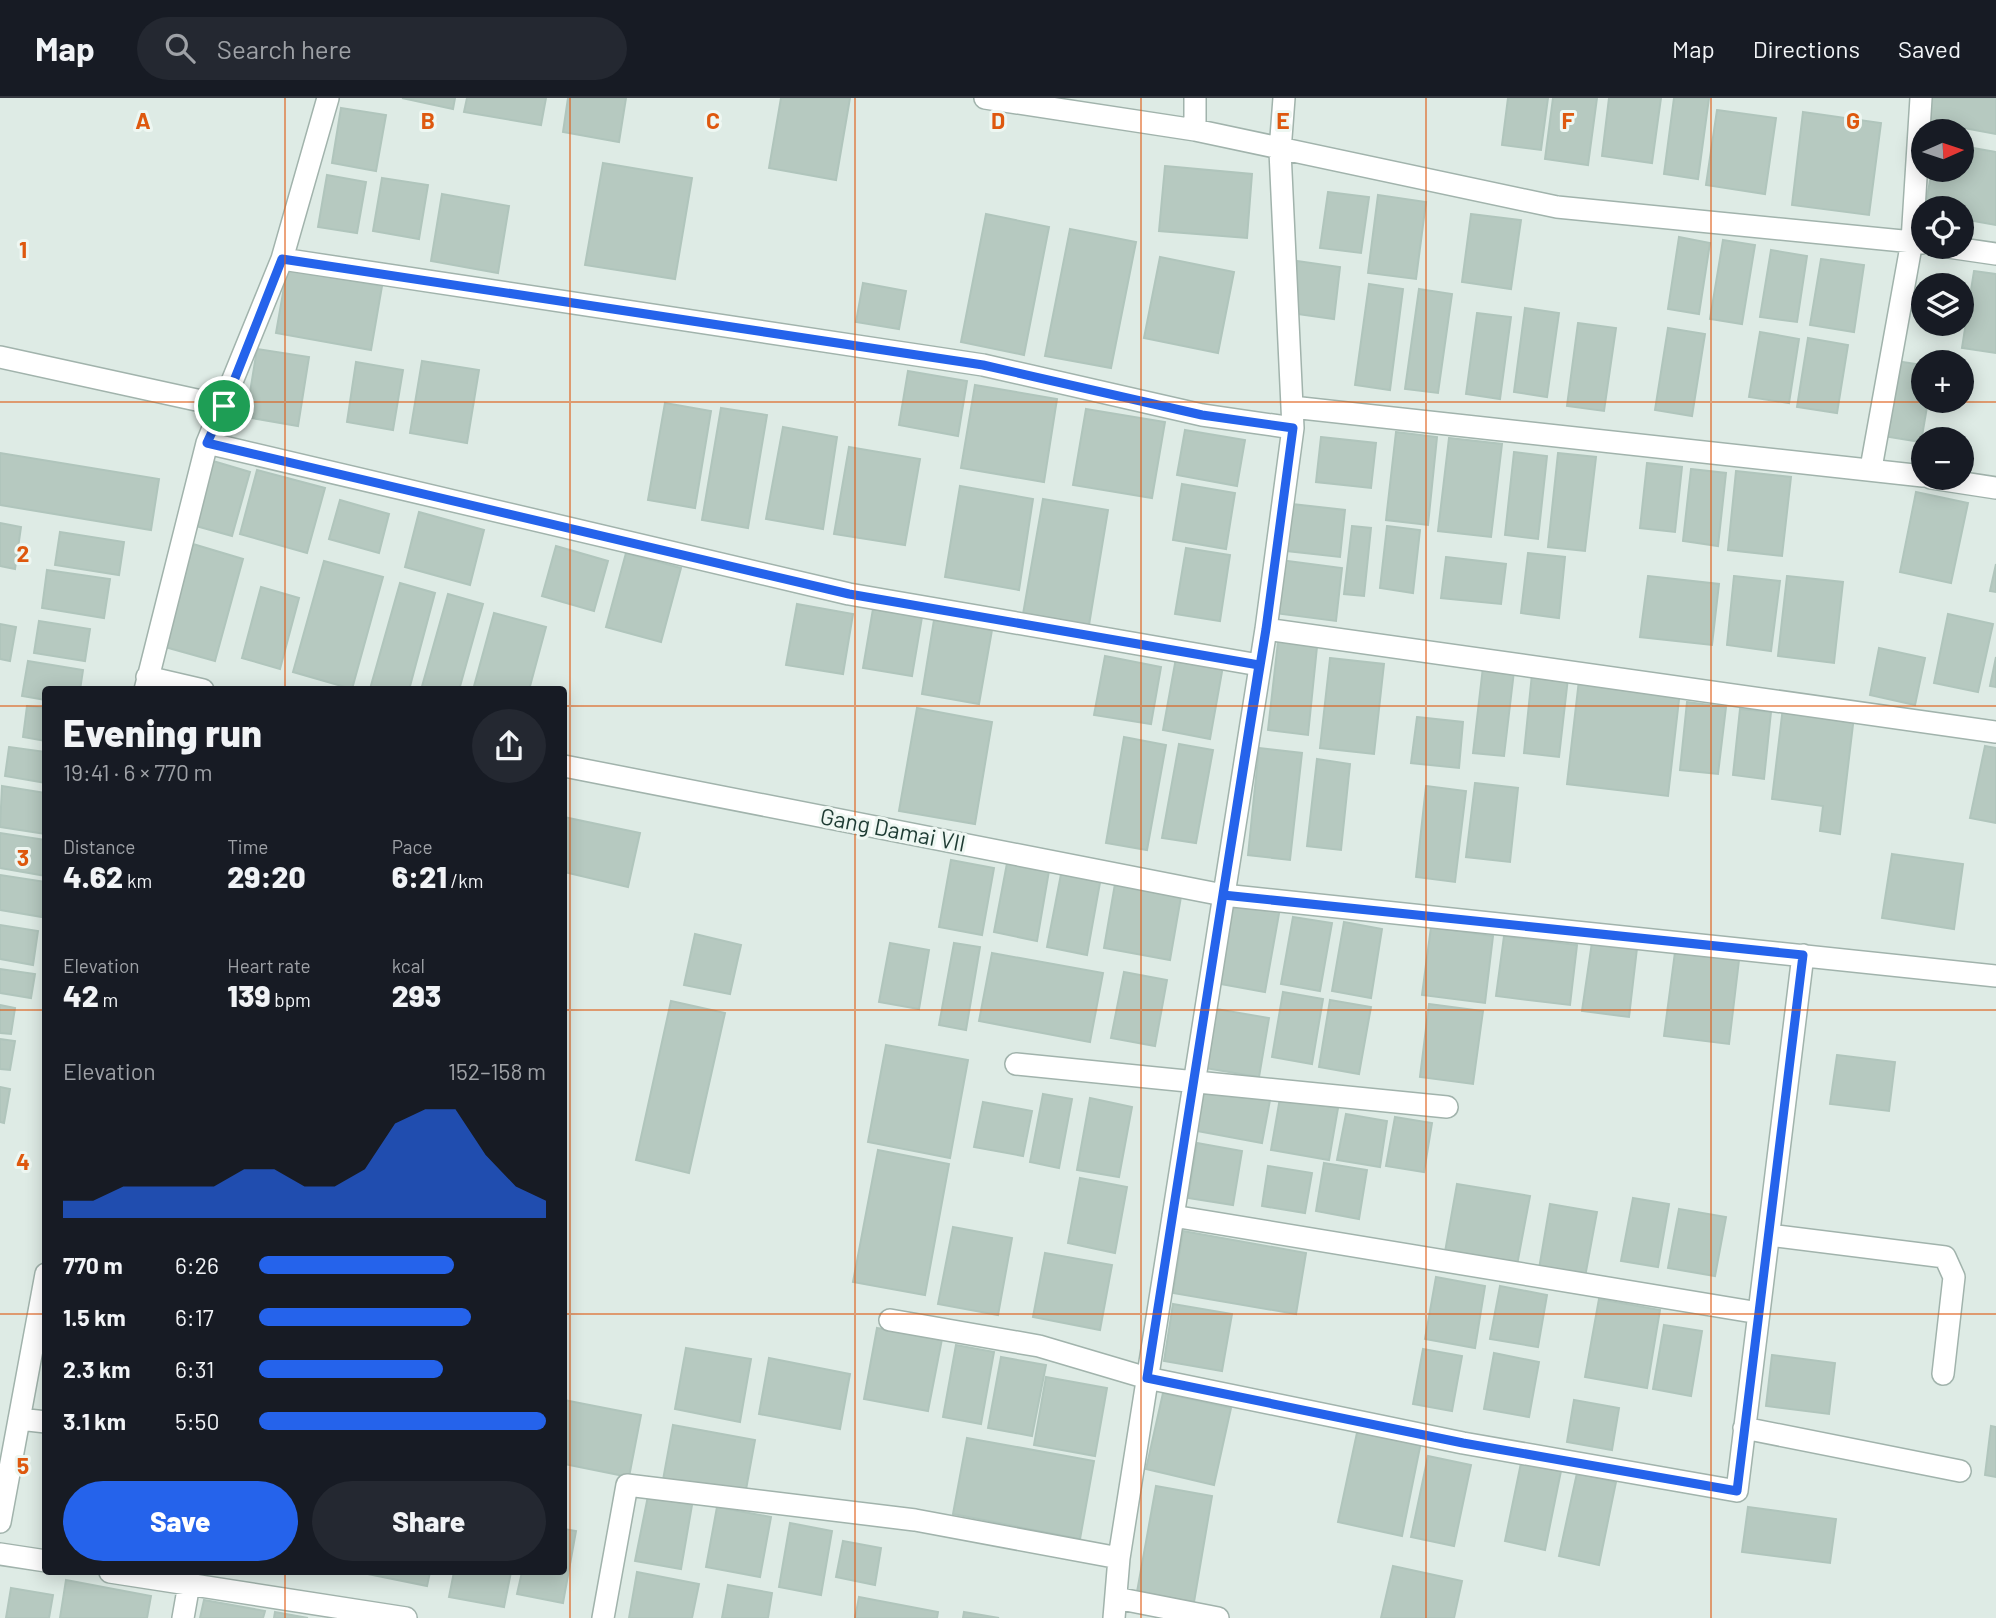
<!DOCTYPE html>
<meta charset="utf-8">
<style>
body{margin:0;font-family:Barlow,sans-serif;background:#242831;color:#f1f3f6;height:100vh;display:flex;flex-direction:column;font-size:26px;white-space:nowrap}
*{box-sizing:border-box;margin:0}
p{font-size:23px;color:#9ea1a6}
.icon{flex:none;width:38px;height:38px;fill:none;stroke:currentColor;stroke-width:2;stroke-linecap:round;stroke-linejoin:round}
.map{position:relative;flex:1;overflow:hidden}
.side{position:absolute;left:42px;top:588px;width:525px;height:889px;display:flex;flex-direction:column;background:#171b24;border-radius:7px;box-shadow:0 4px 18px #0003}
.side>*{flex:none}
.needle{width:46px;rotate:87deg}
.controls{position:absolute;left:1911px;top:21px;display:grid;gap:14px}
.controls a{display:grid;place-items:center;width:63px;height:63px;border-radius:50%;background:#171b24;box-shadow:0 4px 18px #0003;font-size:35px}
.pin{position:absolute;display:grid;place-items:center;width:60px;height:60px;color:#fff;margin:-30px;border:4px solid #fff;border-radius:50%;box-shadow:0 2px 7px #0007}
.round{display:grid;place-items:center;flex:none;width:74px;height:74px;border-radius:37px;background:#242831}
.headline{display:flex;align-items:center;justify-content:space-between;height:119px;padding:0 21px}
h1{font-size:38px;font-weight:800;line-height:52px}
.metrics{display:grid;grid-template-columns:repeat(3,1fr);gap:10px;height:119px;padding:7px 21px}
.metrics div{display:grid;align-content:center}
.metrics b{font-size:30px;font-weight:800}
.metrics small{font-size:19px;font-weight:400}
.metrics p{font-size:19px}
.chart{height:196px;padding:14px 21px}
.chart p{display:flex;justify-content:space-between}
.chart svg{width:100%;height:126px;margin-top:7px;fill:#2563eb;opacity:.7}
.button{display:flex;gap:14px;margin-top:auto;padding:14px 21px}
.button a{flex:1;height:80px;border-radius:42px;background:#2563eb;color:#fff;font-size:28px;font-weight:800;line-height:80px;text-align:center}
.button a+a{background:#242831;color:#f1f3f6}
ul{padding:0 21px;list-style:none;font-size:23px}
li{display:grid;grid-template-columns:112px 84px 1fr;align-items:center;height:52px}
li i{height:18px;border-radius:9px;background:#2563eb}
header{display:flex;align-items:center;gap:42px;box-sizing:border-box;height:98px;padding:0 35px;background:#171b24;border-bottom:2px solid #363941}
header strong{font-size:33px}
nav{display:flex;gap:38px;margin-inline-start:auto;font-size:24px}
.search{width:490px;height:63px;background:#242831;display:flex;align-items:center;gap:18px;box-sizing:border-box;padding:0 24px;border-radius:38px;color:#9ea1a6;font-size:26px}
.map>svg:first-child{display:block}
.building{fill:#b6c9c0;stroke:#b0c5bc;stroke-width:2}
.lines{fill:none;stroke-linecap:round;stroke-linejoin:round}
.minor-casing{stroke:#a1b3ac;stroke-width:24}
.minor{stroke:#fff;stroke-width:21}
.route-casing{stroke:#fff;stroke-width:14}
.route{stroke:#2563eb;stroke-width:9}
.grid{fill:none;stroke:#de580e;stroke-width:2;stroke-opacity:0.55}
.labels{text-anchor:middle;stroke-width:6;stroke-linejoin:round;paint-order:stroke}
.street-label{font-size:23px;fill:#1e3b33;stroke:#eef7f2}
.grid-label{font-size:23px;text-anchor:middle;font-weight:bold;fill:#de580e;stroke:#eef7f2;stroke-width:6;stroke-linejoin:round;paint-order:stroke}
</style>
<header>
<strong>Map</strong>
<div class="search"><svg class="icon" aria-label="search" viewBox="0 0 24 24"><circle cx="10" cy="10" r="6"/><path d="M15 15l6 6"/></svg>Search here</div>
<nav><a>Map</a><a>Directions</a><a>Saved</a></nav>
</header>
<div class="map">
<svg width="1996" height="1520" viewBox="0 0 1996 1520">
<rect width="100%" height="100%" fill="#deebe5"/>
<path class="building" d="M402,0H455L453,11Z
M467,0H546L541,27L464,14Z
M568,0H626L619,44L563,34Z
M781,0H850L836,82L769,70Z
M1508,0H1548L1541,52L1502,47Z
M1553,0H1597L1588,67L1545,61Z
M1609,0H1661L1652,65L1602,58Z
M1674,0H1709L1698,81L1664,76Z
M1930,0H1996V36L1926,23Z
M341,10L386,17L376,73L332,65Z
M1717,12L1776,20L1765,96L1706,87Z
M1803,14L1881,25L1869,117L1792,107Z
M1962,48L1996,54V127L1962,121V110H1925L1932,72H1962Z
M603,65L692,80L675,181L585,167Z
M1165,68L1252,76L1247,140L1159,133Z
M327,77L366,84L357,135L318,129Z
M382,80L428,87L419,141L373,133Z
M1328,94L1369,99L1361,155L1320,150Z
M442,96L509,108L498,175L431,163Z
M1378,97L1426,104L1416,181L1368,175Z
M986,116L1049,129L1024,257L961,244Z
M1471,116L1521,122L1511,191L1462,184Z
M1070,131L1136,144L1111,270L1045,258Z
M1679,139L1710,145L1699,216L1668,211Z
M1723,142L1755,147L1742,226L1710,221Z
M1771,152L1807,158L1797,224L1760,219Z
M1160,159L1234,174L1218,255L1144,240Z
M1821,161L1864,167L1854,234L1810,227Z
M1297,163L1340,169L1334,221L1290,215Z
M287,172L382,188L371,252L276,235Z
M1974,173L1996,176V255L1962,250Z
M863,185L906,193L899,231L856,224Z
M1369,186L1403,191L1390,292L1355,287Z
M1419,191L1452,196L1438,295L1405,291Z
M1525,210L1559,215L1547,299L1514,294Z
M1477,215L1511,219L1500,301L1466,296Z
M1578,225L1616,230L1604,313L1567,308Z
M1668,230L1705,236L1692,318L1655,312Z
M1760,234L1799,241L1789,305L1749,299Z
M1808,240L1848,247L1837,315L1797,309Z
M257,251L309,259L298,328L246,319Z
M422,263L479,272L467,345L410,335Z
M1896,263L1923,267V303H1928L1921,344L1883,338Z
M356,264L403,272L393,332L347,324Z
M908,273L967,283L958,338L899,327Z
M975,287L1057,301L1044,384L961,370Z
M665,305L711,313L695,410L648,402Z
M721,310L767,317L748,430L702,422Z
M1086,311L1165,324L1152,400L1073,387Z
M783,329L837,339L823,431L766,421Z
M1185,332L1245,342L1237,388L1177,377Z
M1396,334L1437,339L1428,427L1386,422Z
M1321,339L1376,345L1371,390L1316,384Z
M1449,340L1502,346L1491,439L1438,433Z
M849,349L920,361L905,447L834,436Z
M1514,354L1547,358L1538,441L1505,437Z
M0,355L159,381L151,432L0,407Z
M1558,355L1596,359L1585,453L1548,449Z
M213,363L250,374L232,438L196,428Z
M1647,365L1682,369L1675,434L1640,430Z
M1691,371L1726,375L1718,448L1683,443Z
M257,372L325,390L307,455L240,436Z
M1736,373L1791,379L1782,458L1728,452Z
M1182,386L1235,395L1226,451L1173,442Z
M960,388L1033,401L1019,492L945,479Z
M1916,394L1968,405L1951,485L1900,474Z
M1043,401L1108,412L1088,533L1022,522Z
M340,402L389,416L379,455L329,441Z
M1292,406L1345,412L1340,459L1287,453Z
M419,414L484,432L470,487L405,469Z
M0,425L21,429L15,471L0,468Z
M1352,428L1371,430L1364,498L1344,496Z
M1387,428L1420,432L1413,495L1380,490Z
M60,434L124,444L119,477L55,467Z
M193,446L243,461L215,563L165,549Z
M556,448L608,463L594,513L542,498Z
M1186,450L1230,457L1220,523L1175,516Z
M626,455L681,470L661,544L606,529Z
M1528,455L1565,459L1559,520L1521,515Z
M1446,459L1506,466L1501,506L1441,500Z
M1280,462L1342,470L1336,523L1274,515Z
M324,463L383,479L352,591L293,574Z
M1996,466V494L1990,493Z
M47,472L110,481L104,520L42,510Z
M1648,478L1719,486L1712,547L1640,539Z
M1734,478L1780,483L1771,553L1727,547Z
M1787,478L1843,484L1834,565L1778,558Z
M400,485L435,495L409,592H374L370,591Z
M261,489L299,500L280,571L242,560Z
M448,496L483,506L459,592H421Z
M797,506L853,516L843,576L786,567Z
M873,511L922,519L912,578L863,570Z
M494,515L546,529L529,592H473Z
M1948,516L1993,526L1978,594L1934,585Z
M934,522L992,532L979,606L922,596Z
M39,523L90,531L85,563L34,555Z
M0,526L16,529L10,563L0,561Z
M1279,535L1318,539L1308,637L1268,632Z
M1879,550L1925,560L1915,607L1870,597Z
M1105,558L1161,569L1151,626L1094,617Z
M1996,559V589L1990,588Z
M1176,560L1223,568L1210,641L1163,632Z
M1330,560L1384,566L1374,656L1320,650Z
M28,563L83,572L80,592H46V602L22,598Z
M1483,569L1514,573L1504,658L1473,655Z
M1532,576L1568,580L1559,659L1524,655Z
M1579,582L1680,593L1668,698L1567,686Z
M1687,604L1726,609L1718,676L1680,672Z
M27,608L46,610V643L23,639Z
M1783,609L1854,618L1840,736L1820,733L1823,708L1772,701Z
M917,610L992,624L975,726L899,713Z
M1740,611L1771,614L1764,681L1733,677Z
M1417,619L1463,624L1459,670L1411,665Z
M1124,639L1166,647L1147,752L1106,745Z
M1179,646L1213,652L1196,745L1162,740Z
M1985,648L1996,650V725L1970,720Z
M9,649L46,654V685L5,678Z
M1259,650L1302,655L1290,762L1248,757Z
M1317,661L1350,666L1341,752L1307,748Z
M1475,685L1518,690L1510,764L1466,759Z
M2,688L46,695V736L0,729Z
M1426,688L1466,693L1455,784L1416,779Z
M564,719L640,735L628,789L564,774Z
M0,735L46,742V778L0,770Z
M1892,756L1963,766L1954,831L1882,820Z
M1008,760L1050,767L1037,843L994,834Z
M951,762L994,770L982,837L939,829Z
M1062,771L1101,779L1087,857L1047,849Z
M0,777L46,784L42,819L0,812Z
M1116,780L1182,793L1170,862L1104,850Z
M1230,802L1280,810L1265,894L1215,885Z
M1293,819L1332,825L1320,893L1281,886Z
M1344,824L1382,831L1371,900L1332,893Z
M0,827L38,833L33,867L0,861Z
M1431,829L1493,838L1485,905L1422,897Z
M695,836L741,847L730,896L684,887Z
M1504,838L1577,847L1570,907L1496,898Z
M1592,844L1637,850L1629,919L1582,913Z
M890,845L929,852L919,911L879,904Z
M954,845L980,849L966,932L939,927Z
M1675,854L1739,862L1729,946L1664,938Z
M992,855L1103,875L1090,944L979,923Z
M0,871L35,876L31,900L0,895Z
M1124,874L1167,882L1155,948L1111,940Z
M1283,894L1323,901L1312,966L1272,959Z
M1330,902L1371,909L1359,976L1319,969Z
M671,903L725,915L689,1075L636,1062Z
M1429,906L1483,913L1473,986L1420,979Z
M0,907L15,910L11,936L0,935Z
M1216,911L1269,920L1259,979L1205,970Z
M0,941L15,943L10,972L0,971Z
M886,947L968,962L950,1060L868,1044Z
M1837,957L1895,964L1889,1013L1830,1006Z
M0,989L10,991L4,1025L0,1024Z
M1204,990L1270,1002L1262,1045L1197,1033Z
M1043,996L1072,1001L1059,1070L1030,1064Z
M1090,1000L1132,1009L1119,1079L1077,1072Z
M1280,1000L1338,1010L1329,1062L1271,1052Z
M983,1004L1032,1013L1023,1058L974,1049Z
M1346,1016L1387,1023L1380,1069L1337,1062Z
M1395,1019L1432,1025L1424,1074L1386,1068Z
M1197,1045L1242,1053L1233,1107L1188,1100Z
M878,1052L949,1066L925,1197L853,1184Z
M1324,1065L1367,1072L1359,1121L1316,1113Z
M1268,1068L1312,1075L1305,1115L1262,1108Z
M1080,1080L1127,1089L1115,1155L1068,1145Z
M1457,1086L1530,1098L1517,1167L1445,1154Z
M1633,1100L1669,1106L1658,1169L1621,1163Z
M1550,1106L1597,1114L1585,1179L1539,1171Z
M1679,1111L1726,1119L1715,1178L1668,1170Z
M953,1129L1012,1140L998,1217L938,1206Z
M1183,1133L1306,1155L1296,1216L1173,1195Z
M1045,1155L1112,1167L1100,1232L1033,1219Z
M1436,1179L1485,1188L1475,1250L1425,1241Z
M1500,1188L1547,1197L1538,1249L1490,1241Z
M1599,1201L1660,1212L1647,1290L1585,1279Z
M1173,1206L1232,1216L1222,1273L1164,1263Z
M1664,1227L1702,1233L1691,1298L1653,1291Z
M877,1230L942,1241L928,1313L864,1301Z
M956,1247L994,1254L981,1326L943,1319Z
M686,1250L751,1261L740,1324L675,1311Z
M1423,1251L1462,1258L1452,1313L1413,1306Z
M1494,1255L1539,1264L1529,1319L1484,1311Z
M1772,1257L1835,1265L1829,1316L1766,1308Z
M1001,1259L1046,1267L1032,1338L988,1330Z
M769,1260L850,1276L840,1331L759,1316Z
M1046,1279L1107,1290L1095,1358L1034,1347Z
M1163,1295L1231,1310L1214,1387L1146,1371Z
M564,1302L641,1317L629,1379L564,1366Z
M1574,1302L1619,1310L1612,1352L1567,1344Z
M673,1327L755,1342L745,1397L663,1382Z
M1991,1328L1996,1329V1379L1985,1377Z
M1358,1330L1421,1344L1402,1438L1338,1424Z
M967,1340L1094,1363L1080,1441L953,1416Z
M1428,1358L1471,1367L1454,1448L1411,1439Z
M1521,1365L1561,1373L1545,1452L1505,1443Z
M1577,1375L1616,1384L1599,1467L1559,1458Z
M1156,1388L1212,1398L1194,1504L1137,1494Z
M648,1398L692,1407L681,1471L635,1463Z
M717,1409L771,1419L760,1479L706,1469Z
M1748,1409L1836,1421L1830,1465L1742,1454Z
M790,1425L832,1433L821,1497L779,1489Z
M564,1431L576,1433L563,1505L517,1496L522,1474H564Z
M843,1443L881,1450L875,1487L836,1479Z
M1393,1468L1462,1483L1454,1520H1381Z
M358,1474H430L427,1488Z
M454,1474H511L504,1509L449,1499Z
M637,1474L699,1486L692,1520H629Z
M66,1482L151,1498L147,1520H60Z
M728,1487L772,1495L768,1520H722Z
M11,1490L53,1497L49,1520H6Z
M859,1499L938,1514L937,1520H855Z
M204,1502L265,1513L263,1520H200Z
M275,1514L308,1520H274Z
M964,1514L999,1520H963Z"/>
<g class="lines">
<defs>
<path id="minor" d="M985,0L1195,32L1557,109L1923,145
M1195,32V0
M1948,149L1996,156
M282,161L983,267L1202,317L1293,330
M0,259L224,308
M1292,309L1923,378
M207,345L849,496L1259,567
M1871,370L1912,143L1921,0
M1931,380L1996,390
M1266,531L1996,634
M147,579L203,592
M145,592L207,345L282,161L328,0
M564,668L1223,797L1996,878
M1016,966L1447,1009
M1173,1118L1759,1215
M1769,1137L1945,1159L1954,1179L1943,1276
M890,1222L1039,1248L1147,1280L1463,1345L1737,1393L1803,857
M19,1321L46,1324
M1744,1330L1960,1373
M0,1424L46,1176
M0,1456L46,1463
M110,1474L406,1520
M1116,1500L1218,1520
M183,1520L189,1486
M603,1520L627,1387L915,1422L1119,1460
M1114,1520L1119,1460L1266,531L1293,330L1280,53L1284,0"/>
</defs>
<use href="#minor" class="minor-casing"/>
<use href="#minor" class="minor"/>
</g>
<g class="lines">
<defs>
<path id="route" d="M224,308L207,345L849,496L1259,567C1222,805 1185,1043 1147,1280L1463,1345L1737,1393L1803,857L1223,797L1266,531L1293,330L1202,317L983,267L282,161L224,308"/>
</defs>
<use href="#route" class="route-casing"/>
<use href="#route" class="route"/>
</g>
<path class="grid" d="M285,0V592M570,0V1520M855,0V1520M1141,0V1520M1426,0V1520M1711,0V1520M0,304H1996M0,608H46M564,608H1996M0,912H46M564,912H1996M0,1216H46M564,1216H1996M285,1474V1520"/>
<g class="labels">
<g class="street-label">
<text transform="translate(893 732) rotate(11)" y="8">Gang Damai VII</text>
</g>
</g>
<g class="grid-label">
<text x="143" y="31">A</text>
<text x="428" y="31">B</text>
<text x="713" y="31">C</text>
<text x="998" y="31">D</text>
<text x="1283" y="31">E</text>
<text x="1568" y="31">F</text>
<text x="1853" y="31">G</text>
<text x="23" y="160">1</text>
<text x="23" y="464">2</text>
<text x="23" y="768">3</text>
<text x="23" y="1072">4</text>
<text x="23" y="1376">5</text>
</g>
</svg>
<div class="controls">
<a><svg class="needle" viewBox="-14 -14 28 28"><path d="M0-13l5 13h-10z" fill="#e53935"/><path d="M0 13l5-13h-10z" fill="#9ea1a6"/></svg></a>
<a><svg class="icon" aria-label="locate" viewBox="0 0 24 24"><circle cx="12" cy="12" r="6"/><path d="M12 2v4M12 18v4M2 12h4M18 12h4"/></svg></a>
<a><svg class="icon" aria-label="layers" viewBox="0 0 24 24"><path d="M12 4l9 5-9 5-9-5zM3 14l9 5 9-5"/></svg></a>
<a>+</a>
<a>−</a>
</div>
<div class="pin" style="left:224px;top:308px;background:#1e9e55"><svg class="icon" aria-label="arrive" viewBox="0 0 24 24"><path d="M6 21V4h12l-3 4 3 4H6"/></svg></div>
<section class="side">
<div class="headline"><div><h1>Evening run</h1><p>19:41 · 6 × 770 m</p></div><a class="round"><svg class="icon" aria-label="share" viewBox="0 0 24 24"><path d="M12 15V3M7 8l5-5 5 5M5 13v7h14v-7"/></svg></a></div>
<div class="metrics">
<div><p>Distance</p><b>4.62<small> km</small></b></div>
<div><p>Time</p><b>29:20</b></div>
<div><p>Pace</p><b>6:21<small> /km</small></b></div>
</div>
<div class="metrics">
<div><p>Elevation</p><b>42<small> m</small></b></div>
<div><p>Heart rate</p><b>139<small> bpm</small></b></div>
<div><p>kcal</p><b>293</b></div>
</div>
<div class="chart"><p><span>Elevation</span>152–158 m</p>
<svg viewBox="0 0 160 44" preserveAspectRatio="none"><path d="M0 44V38L10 38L20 33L30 33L40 33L50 33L60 27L70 27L80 33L90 33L100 27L110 11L120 6L130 6L140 22L150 33L160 38V44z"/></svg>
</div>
<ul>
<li><b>770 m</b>6:26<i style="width:68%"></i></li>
<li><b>1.5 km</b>6:17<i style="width:74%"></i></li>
<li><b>2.3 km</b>6:31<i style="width:64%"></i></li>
<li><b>3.1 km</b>5:50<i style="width:100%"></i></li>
</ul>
<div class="button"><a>Save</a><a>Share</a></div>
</section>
</div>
